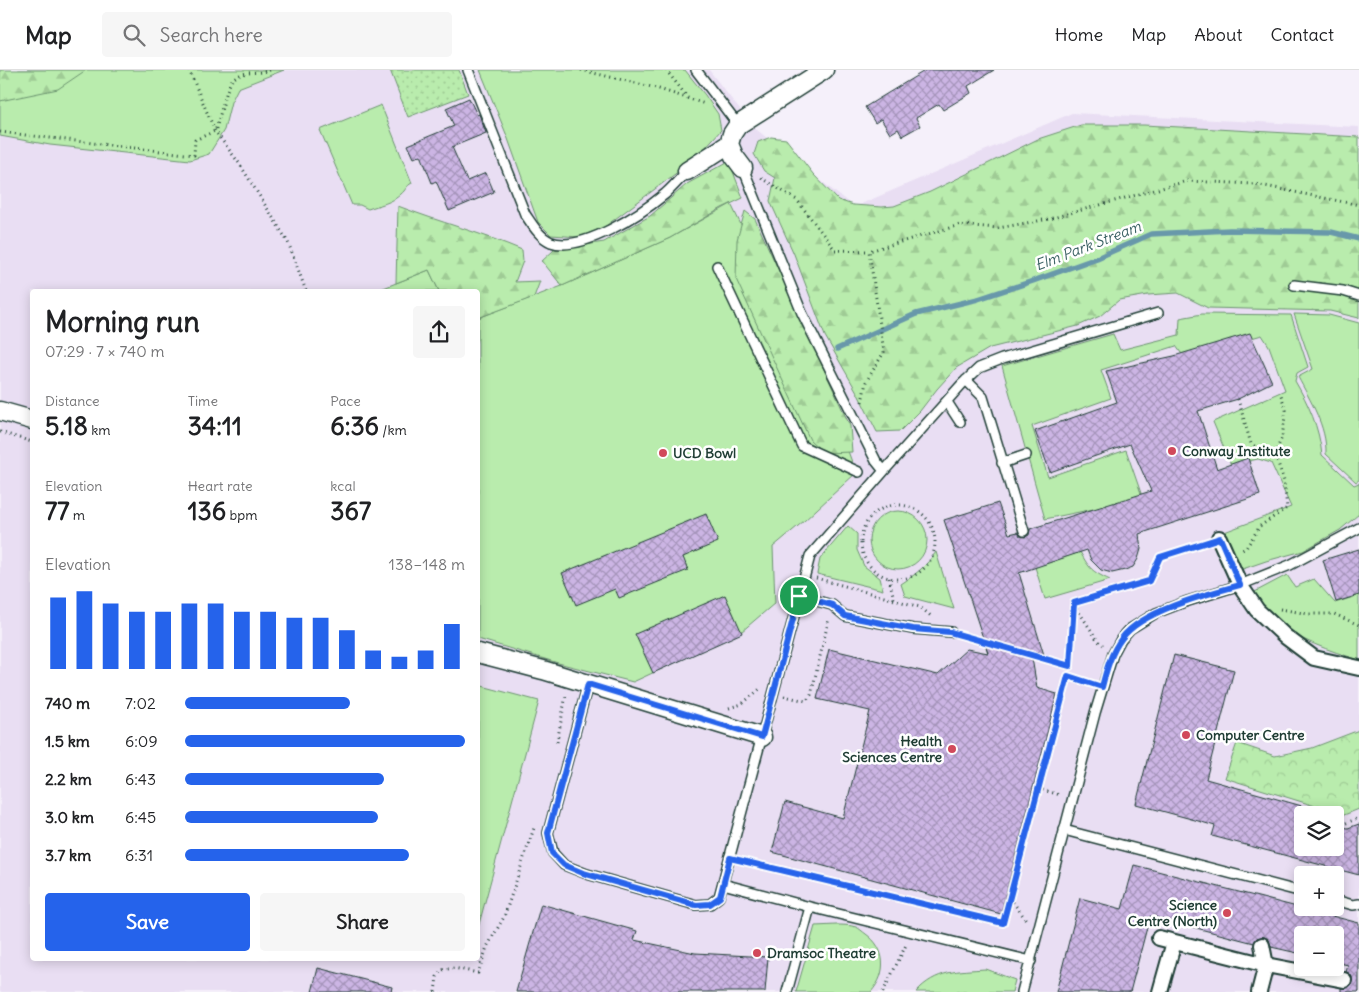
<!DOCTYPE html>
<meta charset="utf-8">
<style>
body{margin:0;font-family:Delius,sans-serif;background:#f6f6f6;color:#202124;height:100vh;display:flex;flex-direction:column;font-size:19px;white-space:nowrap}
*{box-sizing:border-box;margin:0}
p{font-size:16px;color:#757577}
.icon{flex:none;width:28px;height:28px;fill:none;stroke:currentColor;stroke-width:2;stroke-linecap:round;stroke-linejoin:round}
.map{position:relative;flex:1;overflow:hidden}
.drawer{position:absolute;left:30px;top:219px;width:450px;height:672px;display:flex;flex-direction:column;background:#fff;border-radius:5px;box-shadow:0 2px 12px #0003}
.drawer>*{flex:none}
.tools{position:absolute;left:1294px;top:736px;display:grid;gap:10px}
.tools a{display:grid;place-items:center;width:50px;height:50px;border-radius:5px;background:#fff;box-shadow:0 2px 12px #0003;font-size:25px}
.pin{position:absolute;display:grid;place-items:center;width:42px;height:42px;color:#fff;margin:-21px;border:2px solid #fff;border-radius:50%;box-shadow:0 1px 5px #0007}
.round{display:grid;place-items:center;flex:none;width:52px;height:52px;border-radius:5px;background:#f6f6f6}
.summary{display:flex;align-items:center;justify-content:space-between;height:85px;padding:0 15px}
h1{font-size:28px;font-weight:800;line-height:38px}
.figures{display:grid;grid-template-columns:repeat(3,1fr);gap:8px;height:85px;padding:5px 15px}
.figures div{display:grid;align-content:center}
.figures b{font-size:25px;font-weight:800}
.figures small{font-size:14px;font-weight:400}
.figures p{font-size:14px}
.chart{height:140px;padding:10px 15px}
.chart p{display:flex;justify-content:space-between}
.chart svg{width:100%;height:90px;margin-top:5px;stroke:#2563eb;stroke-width:6}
.action{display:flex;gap:10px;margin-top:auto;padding:10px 15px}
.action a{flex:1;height:58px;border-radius:5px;background:#2563eb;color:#fff;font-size:20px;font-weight:800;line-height:58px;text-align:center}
.action a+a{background:#f6f6f6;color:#202124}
ul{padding:0 15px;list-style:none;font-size:16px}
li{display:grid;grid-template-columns:80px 60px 1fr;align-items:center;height:38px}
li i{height:12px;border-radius:6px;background:#2563eb}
header{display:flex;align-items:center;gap:30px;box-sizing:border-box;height:70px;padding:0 25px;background:#fff;border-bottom:1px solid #e0e0e0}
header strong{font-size:24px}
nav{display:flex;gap:28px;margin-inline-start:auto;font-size:18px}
.search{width:350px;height:45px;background:#f6f6f6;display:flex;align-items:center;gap:12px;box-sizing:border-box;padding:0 18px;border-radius:5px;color:#757577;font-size:19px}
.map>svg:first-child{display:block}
.built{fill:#e9def3;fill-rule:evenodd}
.grass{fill:#b9ecad;stroke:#6c9470}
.forest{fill:url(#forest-firs);stroke:#6c9470}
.park{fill:url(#park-crowns);stroke:#6c9470}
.garden{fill:url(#garden-dots);stroke:#6c9470}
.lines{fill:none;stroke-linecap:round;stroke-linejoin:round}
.stream{stroke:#6798aa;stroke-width:5.5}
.building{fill:url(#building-cross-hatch);stroke:#1f3d34}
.service-casing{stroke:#1f3d34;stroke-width:12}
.pedestrian-casing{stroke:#1f3d34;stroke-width:18}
.minor-casing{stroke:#1f3d34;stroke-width:21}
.path{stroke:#1f3d34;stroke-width:3;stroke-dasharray:1 4;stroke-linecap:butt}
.service{stroke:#fff;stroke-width:9}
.pedestrian{stroke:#fff;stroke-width:14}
.minor{stroke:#fff;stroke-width:18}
.route-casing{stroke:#fff;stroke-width:10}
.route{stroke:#2563eb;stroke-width:6}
.poi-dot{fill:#d1495b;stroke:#fff;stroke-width:2}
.labels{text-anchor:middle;stroke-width:5;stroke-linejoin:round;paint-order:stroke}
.poi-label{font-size:14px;font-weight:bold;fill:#1f3d34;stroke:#fff;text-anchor:start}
.water-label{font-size:15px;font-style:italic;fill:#3d6365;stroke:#fff}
</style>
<header>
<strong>Map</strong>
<div class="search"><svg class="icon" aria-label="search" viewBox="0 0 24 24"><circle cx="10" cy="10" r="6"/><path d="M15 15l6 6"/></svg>Search here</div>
<nav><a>Home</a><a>Map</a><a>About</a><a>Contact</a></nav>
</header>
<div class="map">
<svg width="1359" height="922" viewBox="0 0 1359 922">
<defs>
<pattern id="forest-firs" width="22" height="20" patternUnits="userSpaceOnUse" patternTransform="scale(1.25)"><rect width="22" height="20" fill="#b9ecad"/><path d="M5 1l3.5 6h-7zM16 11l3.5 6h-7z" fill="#9fcb95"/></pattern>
<pattern id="park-crowns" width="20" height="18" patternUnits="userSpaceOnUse" patternTransform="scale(1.25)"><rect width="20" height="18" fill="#b9ecad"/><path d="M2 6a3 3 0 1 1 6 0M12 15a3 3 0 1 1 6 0" fill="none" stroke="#9fcb95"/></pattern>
<pattern id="garden-dots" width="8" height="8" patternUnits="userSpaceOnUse" patternTransform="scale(1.25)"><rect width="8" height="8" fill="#b9ecad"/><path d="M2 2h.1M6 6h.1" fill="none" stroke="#9fcb95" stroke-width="1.8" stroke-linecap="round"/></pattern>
<pattern id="building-cross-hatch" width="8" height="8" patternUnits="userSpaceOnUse" patternTransform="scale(1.25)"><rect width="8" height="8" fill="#ccb5e4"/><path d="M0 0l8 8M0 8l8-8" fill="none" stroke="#a594ba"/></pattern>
</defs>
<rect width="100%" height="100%" fill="#f5f0fa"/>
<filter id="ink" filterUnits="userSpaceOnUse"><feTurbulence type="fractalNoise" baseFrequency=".02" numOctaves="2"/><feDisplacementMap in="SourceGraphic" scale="10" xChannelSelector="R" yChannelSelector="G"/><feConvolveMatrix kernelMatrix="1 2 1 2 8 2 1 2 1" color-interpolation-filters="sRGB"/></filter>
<g filter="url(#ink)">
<path class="built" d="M0,0H709L736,35L757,60L854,137L1072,43L1359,57V922H0ZM32,221H478V889H32ZM1302,745H1335V778H1302ZM1302,805H1335V838H1302ZM1302,865H1335V898H1302Z"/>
<path class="grass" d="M19,0H284L238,18L231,32L224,60L209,84L190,90L50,75L0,66V6Z
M480,0H685L705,25L718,44L721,60L695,89L603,158L579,167L551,165L538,152L507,66Z
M381,35L412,113C406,116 406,120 401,124C392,133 379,135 368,139L360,135H352L320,60Z
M731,134L841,362L856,403L804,451L773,477L775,533L741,562L633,612L558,593L478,569V248L562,216L670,168Z
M429,200L439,221H376Z
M1202,244L1291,245L1308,297L1297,303L1295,311C1309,335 1319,357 1322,385L1354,415L1359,413V444L1340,460L1303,481L1266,491L1231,503L1219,464L1291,437L1271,393L1258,389L1231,395L1213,352L1285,320L1269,276L1262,265L1184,287L1176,276L1101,300L1111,328L1032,356L1048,407L1126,380L1143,429L1045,449L1002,296L1113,264L1120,280L1179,265L1180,248Z
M1294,244L1329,245L1359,253V410L1356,412L1326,384C1327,357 1310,330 1298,307L1313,299Z
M869 470a29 29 0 1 1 58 0a29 29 0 1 1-58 0Z
M848,456L857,464V480L864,496L880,508L883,520L817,504L820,489Z
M936,482L954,539L905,526L901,514C915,505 926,496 936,482Z
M1080,482C1090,499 1091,501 1110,510L1045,529L1035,497Z
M1287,505L1295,517L1314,509L1335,533L1359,525V590C1329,580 1299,571 1274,551C1265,543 1258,532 1251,524Z
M478,615L539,631L478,858Z
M836,855C842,855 850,855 856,857C859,858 863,862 866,864C886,878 888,903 871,922H796L815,856Z
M985,899L1015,910L1012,922H916C936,900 958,901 985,899Z"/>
<path class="forest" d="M0,0H86L58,19L0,31Z
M1081,55H1144L1359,67V248L1330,241L1208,238L1178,223L1148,225L1119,230L1100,246L1078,256L990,278L956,298L937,319L920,341L900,361L877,362L857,322L825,266L794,184L770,131L775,108L764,101L754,84L758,72L771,67L786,69L813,104L838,130L853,135L882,137L894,136L930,122L1038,69Z
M729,91L743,128L722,138L670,168L562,216L542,191L554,180L604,172L650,146L687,114Z
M398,136C439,152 482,163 522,180L523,191L515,212L540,211L534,227L478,248V221H439L429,200L396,213Z
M745,141L755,149L850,356L852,382L824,383L810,370L736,209L737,170Z"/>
<path class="park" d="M1359,660V739L1344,745L1225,708L1237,673L1275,686L1312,678Z"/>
<path class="garden" d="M390,0H459L468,24L408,47Z"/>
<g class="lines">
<path class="stream" d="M837,279L916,244L978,229L1033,211L1097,188L1151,164L1230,160L1331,162L1359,169"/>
</g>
<path class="building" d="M926,0H994L968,16L971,23L943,40L939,34L916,48L920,56L902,66L898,59L890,64L881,49L875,53L865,37Z
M469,28L477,45L479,44L486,63L452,77L467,111L486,103L494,122L449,141L436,111L432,113L421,85L414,88L408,75L454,56L446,38Z
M1250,263L1272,312L1238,329L1198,341L1217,399L1248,388L1260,425L1139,464L1141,479L1138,489L1133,497L1125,500L1112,503L1101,500L1091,490L1087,480L1019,503L1044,585L1031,582L1037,618L1057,624L1001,844L772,782L785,732L843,748L870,641L817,629L829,579L938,605L967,579L988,583L944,450L998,433L1009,464L1018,462L1020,466L1025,467L1029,465L1030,459L1151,421L1130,374L1050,402L1035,361L1117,332L1106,301L1174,286Z
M706,444L718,472L683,487L688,500L619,528L615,519L576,535L562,503Z
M1359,479V525L1336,532L1323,490Z
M725,525L742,563L653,603L635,564Z
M1174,585L1234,600L1206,709L1302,736V778H1335V756L1348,758L1359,754V805L1212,766L1215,756L1195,750L1136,734Z
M1134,795L1359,853V922H1341V918H1346L1351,915L1352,908L1350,904L1346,902L1348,895L1335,892V865H1302V884L1271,877L1269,870L1264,867L1257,868L1254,873L1150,846L1130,922H1056L1080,828L1122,839Z
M541,834L637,861L634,870L695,883L768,887L765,922H516Z
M318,898L392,917L391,922H312Z"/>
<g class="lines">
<defs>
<path id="service" d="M468,0L525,144C532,154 539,167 551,172C582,183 642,143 665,124C673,117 680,109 687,101
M696,0L738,55
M717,196L802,376L859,402
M1294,215L1343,221L1359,226
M966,310L983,327L1024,461
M947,332L960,352
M1002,393L1026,385
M884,401L962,314L979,298L1002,289L1158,243
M799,526L832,535L845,546L913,559L951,562
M588,614L548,763L553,783L564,795L587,804L696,835L710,834L719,827L810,486L884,401L876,391L802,243L743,98
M1064,760L1302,822
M723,814L810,837L1031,891
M1335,830L1353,835L1359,834
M787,922L810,837
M1022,922L1095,643L1113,584L1121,569L1130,559L1156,543L1185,532L1240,515L1290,495L1359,458"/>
<path id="pedestrian" d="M1219,468L1240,515L1257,540L1286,567L1314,588L1359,598
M1159,868L1266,895L1344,910
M1160,922L1174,872
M1259,922L1266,895L1262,875"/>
<path id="minor" d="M743,98L734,86L729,74L732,64L738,55L824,0
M687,101L729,74
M0,341L32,350
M478,583L543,600L762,667"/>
</defs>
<use href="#service" class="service-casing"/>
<use href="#pedestrian" class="pedestrian-casing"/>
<use href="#minor" class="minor-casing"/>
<path class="path" d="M189,0L215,61L239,93L288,172L306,221
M581,0L656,18L705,34
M666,0L688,28
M0,62L194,85L195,70L215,61C219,51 227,14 233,9C235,7 237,6 240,5C249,1 261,4 270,0
M761,108L797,130L835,180L869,181
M1238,329L1251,374L1262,380L1275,384L1284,411L1287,438L1260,456L1246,478L1240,481
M862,332L866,312L884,282L869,181L960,155L998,158L1049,149L1187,111L1255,114L1359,135
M0,362L32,372
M1275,384L1282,367L1286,340L1280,322
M861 472a37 37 0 1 1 74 0a37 37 0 1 1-74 0Z
M816,508L920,537L932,547
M889,508L894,529
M1074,534L1098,571L1103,575
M1280,539L1309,544H1334L1359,555
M963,566L1070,596
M1068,606L1091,614
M784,626L806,631L811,625L829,548
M729,638L742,634L761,618
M557,672L566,625
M1033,717L1060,725
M1346,753L1359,748
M742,791L1003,853L1070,596L1074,533L1149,511L1160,487L1206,472
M1332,805L1334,798
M1010,828L1027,851
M435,922L437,907L441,900L454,898L478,903L487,877L504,847L534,758
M883,922L907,873"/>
<use href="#service" class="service"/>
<use href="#pedestrian" class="pedestrian"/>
<use href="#minor" class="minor"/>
</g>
</g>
<g class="lines" filter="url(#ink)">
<defs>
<path id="route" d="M1220,468L1240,515C1207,524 1142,541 1122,568C1111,582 1106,601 1102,617L1068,606L1003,853L730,788L720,827L710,834L696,835L583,803L564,795L552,783L548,763L588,614L762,667L799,526L832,535L845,546L913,559L950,562L1070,596L1074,533L1149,511L1160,487Z"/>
</defs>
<use href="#route" class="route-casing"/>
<use href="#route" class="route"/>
</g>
<g class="poi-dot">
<circle cx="1172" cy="381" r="5"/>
<circle cx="663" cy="383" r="5"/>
<circle cx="1186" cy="665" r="5"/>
<circle cx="952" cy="679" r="5"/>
<circle cx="1227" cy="843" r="5"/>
<circle cx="757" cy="883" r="5"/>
</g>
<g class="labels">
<g class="poi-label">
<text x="1182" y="386">Conway Institute</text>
<text x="673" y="388">UCD Bowl</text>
<text x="1196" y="670">Computer Centre</text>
<text x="942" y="676" text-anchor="end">Health<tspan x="942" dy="16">Sciences Centre</tspan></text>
<text x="1217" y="840" text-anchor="end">Science<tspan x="1217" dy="16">Centre (North)</tspan></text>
<text x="767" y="888">Dramsoc Theatre</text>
</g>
<g class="water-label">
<text transform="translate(1088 176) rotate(-21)" y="5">Elm Park Stream</text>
</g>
</g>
</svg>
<div class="tools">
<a><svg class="icon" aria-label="layers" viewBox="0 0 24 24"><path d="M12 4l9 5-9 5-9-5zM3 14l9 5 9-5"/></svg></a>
<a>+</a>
<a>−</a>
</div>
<div class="pin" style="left:799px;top:526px;background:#1e9e55"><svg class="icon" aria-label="arrive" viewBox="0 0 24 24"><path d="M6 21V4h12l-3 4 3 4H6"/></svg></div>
<section class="drawer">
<div class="summary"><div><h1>Morning run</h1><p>07:29 · 7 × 740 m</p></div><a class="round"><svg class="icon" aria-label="share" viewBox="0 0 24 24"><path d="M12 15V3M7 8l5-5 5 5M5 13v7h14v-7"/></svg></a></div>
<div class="figures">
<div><p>Distance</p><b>5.18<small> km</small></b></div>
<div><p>Time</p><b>34:11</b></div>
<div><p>Pace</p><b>6:36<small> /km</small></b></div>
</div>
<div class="figures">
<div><p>Elevation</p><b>77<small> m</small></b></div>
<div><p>Heart rate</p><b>136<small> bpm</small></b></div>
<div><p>kcal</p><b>367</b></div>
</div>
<div class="chart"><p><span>Elevation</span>138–148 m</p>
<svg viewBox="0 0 160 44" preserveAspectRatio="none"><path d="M5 44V9M15 44V6M25 44V12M35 44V16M45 44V16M55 44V12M65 44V12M75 44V16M85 44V16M95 44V19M105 44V19M115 44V25M125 44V35M135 44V38M145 44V35M155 44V22"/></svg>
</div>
<ul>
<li><b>740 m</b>7:02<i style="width:59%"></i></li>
<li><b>1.5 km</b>6:09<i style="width:100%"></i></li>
<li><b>2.2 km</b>6:43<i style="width:71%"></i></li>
<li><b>3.0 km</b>6:45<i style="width:69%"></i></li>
<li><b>3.7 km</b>6:31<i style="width:80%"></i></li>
</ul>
<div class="action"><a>Save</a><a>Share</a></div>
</section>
</div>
